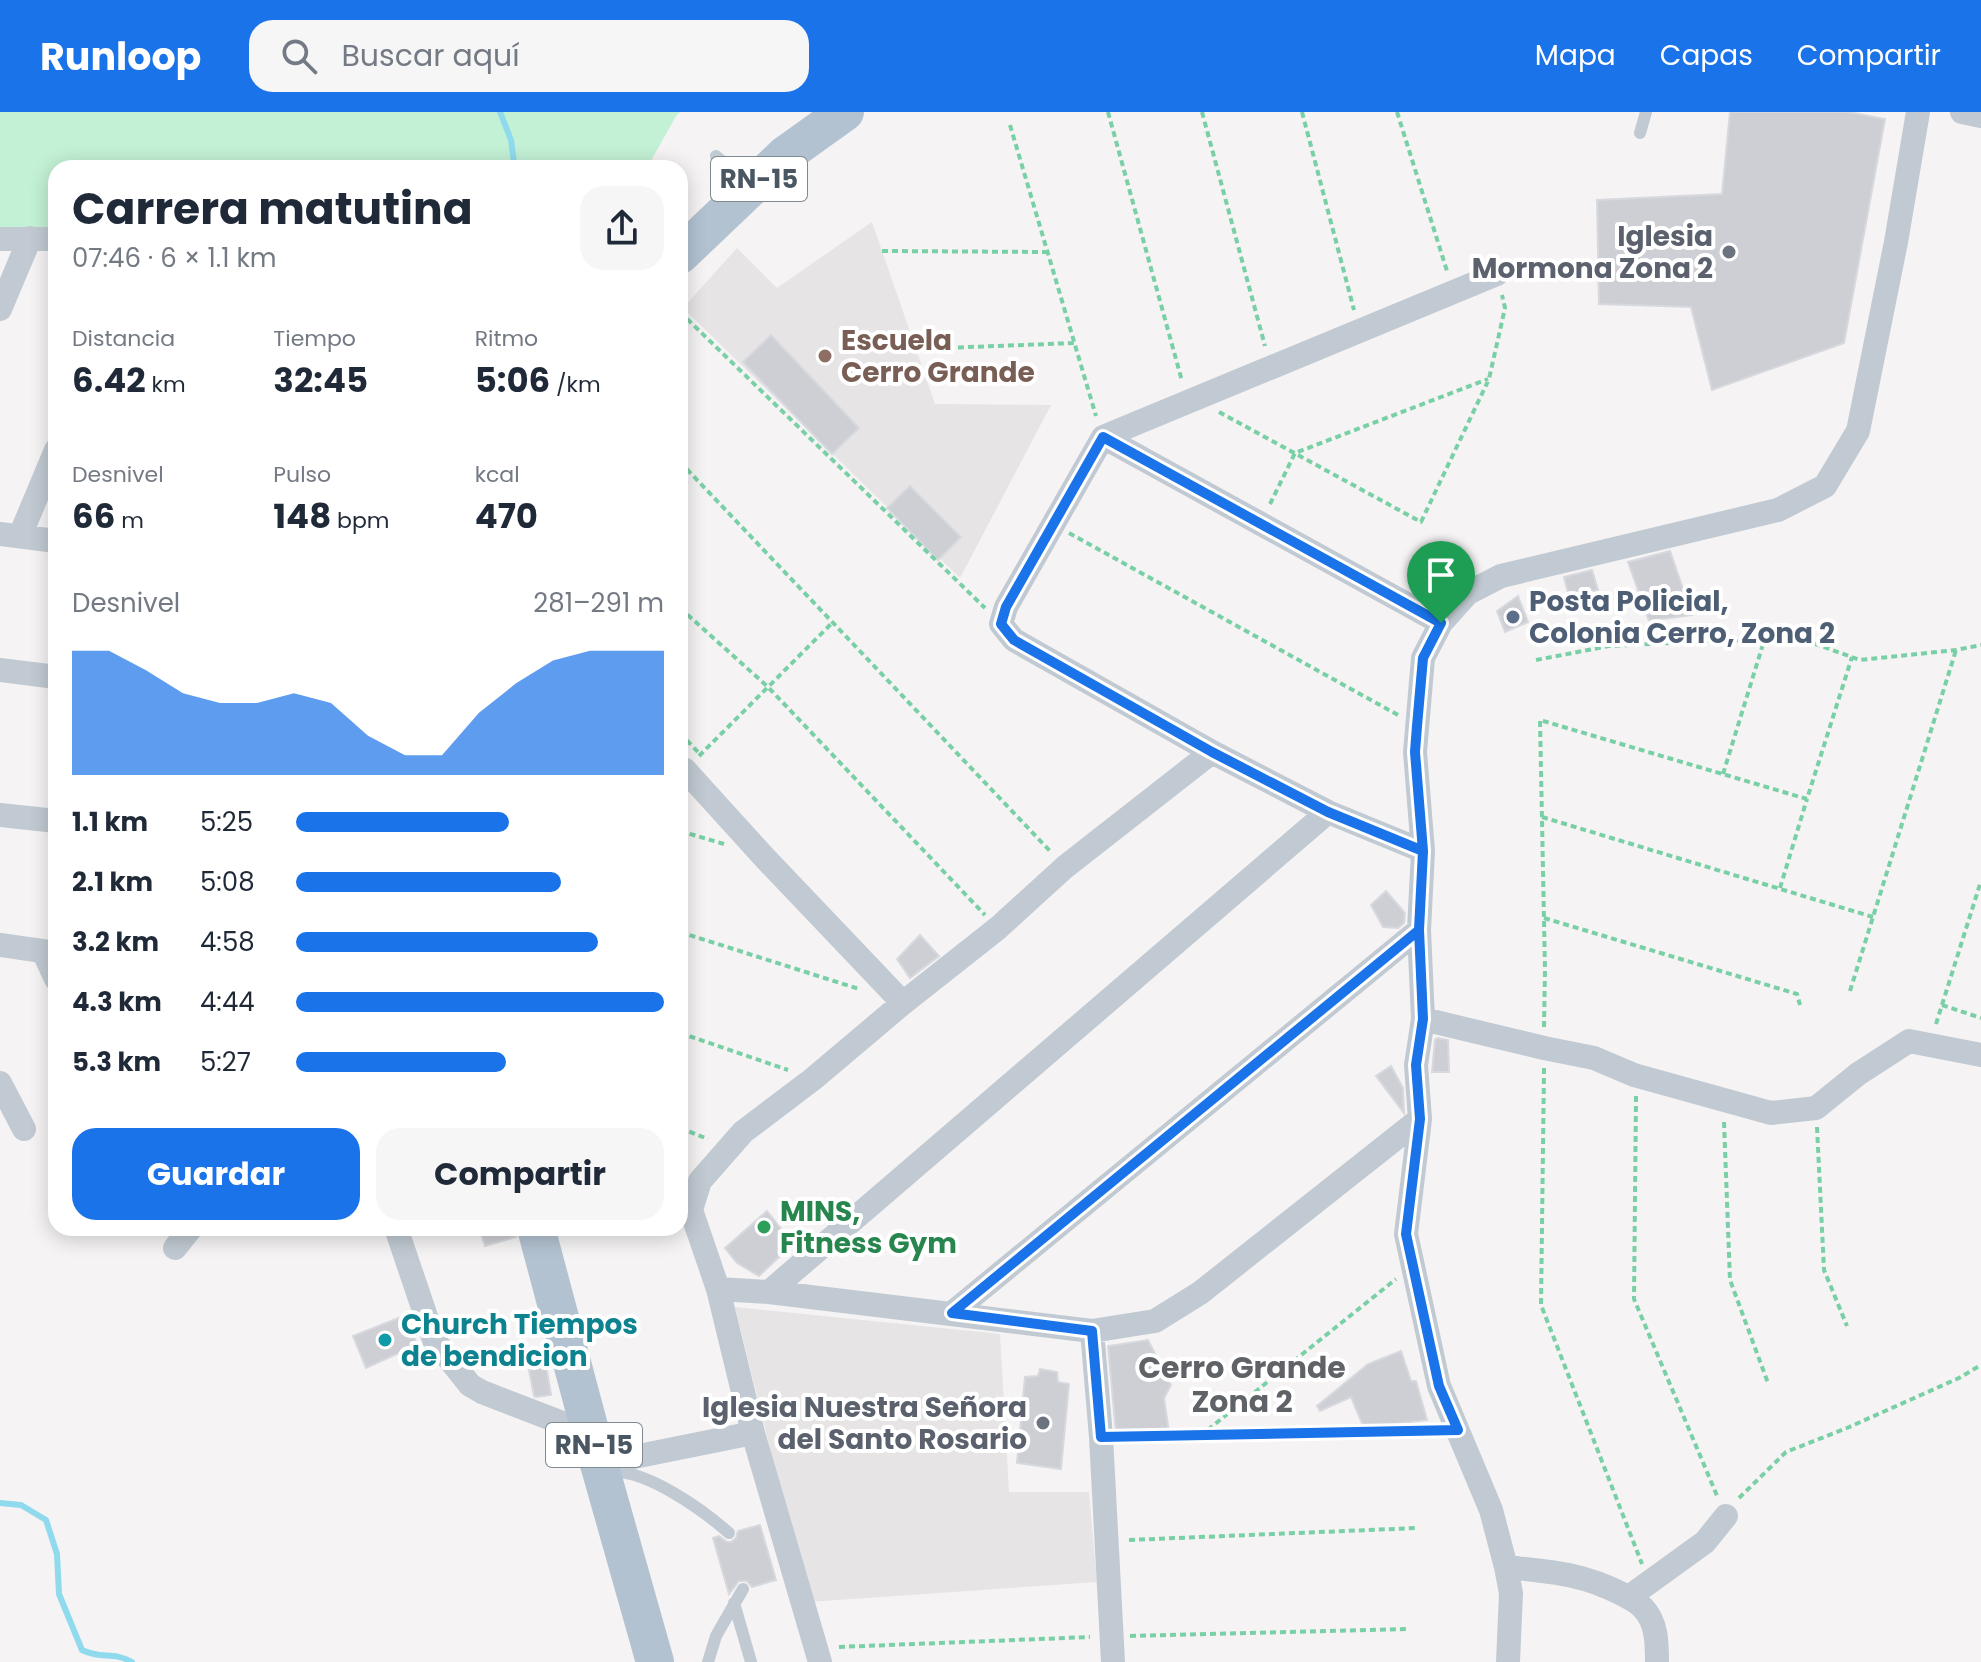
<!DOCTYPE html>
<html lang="es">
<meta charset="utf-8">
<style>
body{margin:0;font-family:Poppins,sans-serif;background:#f6f6f7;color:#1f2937;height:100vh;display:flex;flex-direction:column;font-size:30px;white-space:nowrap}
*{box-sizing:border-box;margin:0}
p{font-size:26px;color:#747a83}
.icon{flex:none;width:44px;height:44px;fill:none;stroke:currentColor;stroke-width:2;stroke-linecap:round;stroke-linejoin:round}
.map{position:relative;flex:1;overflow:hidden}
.side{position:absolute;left:48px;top:48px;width:640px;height:1076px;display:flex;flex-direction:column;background:#fff;border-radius:24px;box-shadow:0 4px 20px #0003}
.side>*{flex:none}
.pin{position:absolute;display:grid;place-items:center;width:68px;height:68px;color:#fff;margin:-82px -34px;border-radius:50% 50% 50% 0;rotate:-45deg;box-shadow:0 0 8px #0007}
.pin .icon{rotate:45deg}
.round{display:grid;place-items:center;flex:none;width:84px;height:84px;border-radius:24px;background:#f6f6f7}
.overview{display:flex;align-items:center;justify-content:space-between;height:136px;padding:0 24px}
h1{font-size:44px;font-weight:700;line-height:60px}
.stats{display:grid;grid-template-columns:repeat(3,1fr);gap:12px;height:136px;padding:8px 24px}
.stats div{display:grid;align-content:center}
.stats b{font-size:34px;font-weight:700}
.stats small{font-size:22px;font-weight:400}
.stats p{font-size:22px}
.chart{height:224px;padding:16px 24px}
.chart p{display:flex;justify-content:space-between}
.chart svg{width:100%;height:144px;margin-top:8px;fill:#1a73e8;opacity:.7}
.action{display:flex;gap:16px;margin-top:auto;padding:16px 24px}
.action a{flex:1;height:92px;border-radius:24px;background:#1a73e8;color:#fff;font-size:32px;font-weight:700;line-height:92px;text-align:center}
.action a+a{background:#f6f6f7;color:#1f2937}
ul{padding:0 24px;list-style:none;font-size:26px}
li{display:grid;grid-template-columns:128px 96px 1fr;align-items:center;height:60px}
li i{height:20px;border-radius:10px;background:#1a73e8}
header{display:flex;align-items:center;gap:48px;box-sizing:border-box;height:112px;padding:0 40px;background:#1a73e8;color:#fff}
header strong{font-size:38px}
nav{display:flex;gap:44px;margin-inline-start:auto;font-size:28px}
.search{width:560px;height:72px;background:#f6f6f7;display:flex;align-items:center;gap:20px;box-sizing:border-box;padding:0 28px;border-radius:24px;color:#747a83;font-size:30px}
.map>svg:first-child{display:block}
.education{fill:#e6e4e5}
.green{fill:#c3f1d5}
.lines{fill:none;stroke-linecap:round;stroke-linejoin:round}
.stream{stroke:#90daee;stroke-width:6}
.building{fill:#cdcfd5;stroke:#d7d9de;stroke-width:2}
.path{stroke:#7ad0a6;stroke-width:4;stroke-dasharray:6 4;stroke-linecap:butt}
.service{stroke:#c1cad2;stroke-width:12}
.minor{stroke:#c1cad2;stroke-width:24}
.primary{stroke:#b3c2d1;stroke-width:38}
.route-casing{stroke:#fff;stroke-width:16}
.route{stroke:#1a73e8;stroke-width:10}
.worship-dot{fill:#6b7280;stroke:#fff;stroke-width:3}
.education-dot{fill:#8d6e63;stroke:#fff;stroke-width:3}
.service-dot{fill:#5c6f8a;stroke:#fff;stroke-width:3}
.leisure-dot{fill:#2e9e5b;stroke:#fff;stroke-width:3}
.culture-dot{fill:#0f9aa8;stroke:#fff;stroke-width:3}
.labels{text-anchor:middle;stroke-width:8;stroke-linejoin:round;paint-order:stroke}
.shield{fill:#fff;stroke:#808990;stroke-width:2}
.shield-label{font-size:26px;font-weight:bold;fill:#4a5661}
.worship-label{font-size:28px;font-weight:bold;fill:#5b616d;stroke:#fff;text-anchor:end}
.education-label{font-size:28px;font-weight:bold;fill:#785e54;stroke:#fff;text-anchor:start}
.service-label{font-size:28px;font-weight:bold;fill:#4e5e75;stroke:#fff;text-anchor:start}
.leisure-label{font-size:28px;font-weight:bold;fill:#27864d;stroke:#fff;text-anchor:start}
.culture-label{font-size:28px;font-weight:bold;fill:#0d838f;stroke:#fff;text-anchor:start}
.neighbourhood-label{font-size:30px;font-weight:bold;fill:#5f6368;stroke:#fff}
</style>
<header>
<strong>Runloop</strong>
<div class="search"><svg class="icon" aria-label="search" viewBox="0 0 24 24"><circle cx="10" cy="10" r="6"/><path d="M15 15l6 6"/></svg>Buscar aquí</div>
<nav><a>Mapa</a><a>Capas</a><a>Compartir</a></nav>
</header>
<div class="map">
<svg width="1981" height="1550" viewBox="0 0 1981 1550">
<rect width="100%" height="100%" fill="#f5f3f3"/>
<path class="education" d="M872,110L935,292L1051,293L960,466L683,196L737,136L777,176Z
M735,1195L1000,1222L1009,1380H1089L1097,1470L808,1490Z"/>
<path class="green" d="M0,0H680L676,4L647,56H56V121L0,119Z"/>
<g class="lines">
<path class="stream" d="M500,0L511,28L514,50L519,56
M0,1391L21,1393L46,1408L57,1442L59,1482L82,1538C102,1548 113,1539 132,1550"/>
</g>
<path class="building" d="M1730,0H1848L1885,7L1844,231L1712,278L1691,195L1599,192L1597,88L1722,82Z
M771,223L859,316L832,342L743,250Z
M910,374L961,425L938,448L887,396Z
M1670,439L1692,503L1649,509L1628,450Z
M1592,458L1598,478L1569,485L1564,465Z
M1518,484L1528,510L1505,520L1497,499Z
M1386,779L1405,801L1404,811L1398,816L1383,815L1371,793Z
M920,823L939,844L910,866L897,847Z
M1437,926L1448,928L1449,960H1432L1435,928Z
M1391,954L1403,976L1404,1001L1376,964Z
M767,1099L793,1132L759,1164L737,1151L725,1136Z
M479,1116H515L516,1125L485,1134Z
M406,1203L417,1233L366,1256L353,1224Z
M1148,1228L1171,1273L1164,1286L1169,1320L1116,1321L1108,1234Z
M1401,1239L1411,1269H1416L1427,1308L1364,1316L1351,1285L1320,1299L1317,1294L1368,1252Z
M546,1253L551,1283L536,1285L534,1284L529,1258Z
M1040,1257L1057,1260L1058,1270L1069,1272L1061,1357L1017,1351L1025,1265L1038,1264Z
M760,1413L776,1468L752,1475L747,1469H739L729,1482L713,1426L719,1424L727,1430H731L736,1426L738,1419Z"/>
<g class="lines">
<path class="path" d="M1108,0L1182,269
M1202,0L1265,234
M1302,0L1354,198
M1397,0L1447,159
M1010,13L1096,304
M882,139L1047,140
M680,200L985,496
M918,237L1074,231
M1219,300L1421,410L1489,267L1505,196L1502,183
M680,350L1051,740
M1270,392L1295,341L1488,267
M1069,421L1398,603
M680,496L768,575L985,803
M1536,548L1609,534L1729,528L1810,530L1860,548L1956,538L1981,533
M680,621L698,640
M699,644L833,510
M1723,662L1764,529
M1542,705L1873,805
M680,719L724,732
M1780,776L1807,687
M1544,806L1797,882L1800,893
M680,820L859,877
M1850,879L1956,538
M1942,893L1981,906
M1936,912L1981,769
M1544,915L1545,858L1540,608L1807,687L1852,545
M680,921L788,958
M1544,956L1541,1193L1642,1452
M1636,984L1634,1187L1718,1386
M1724,1010L1730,1168L1768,1271
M1817,1015L1824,1158L1847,1214
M680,1016L708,1027
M1200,1324L1396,1167
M1120,1325L1435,1319
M1739,1386L1786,1340L1847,1316L1959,1266L1981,1253
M1129,1428L1416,1416
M1130,1524L1408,1517
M839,1535L1090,1525"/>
<path class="service" d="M1640,21L1646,0
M716,44L749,72
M610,1360C646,1357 703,1398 729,1421
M734,1491L751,1550
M708,1550L716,1524L743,1477"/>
<path class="minor" d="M1962,0L1981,4
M0,127H56
M0,197L30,126
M1103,325L1441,511
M0,422L56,429
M20,424L56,338
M0,558L56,565
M685,658L764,745L903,891
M0,703L56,709
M1423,739L1328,700L1212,640L1014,528L1001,512L1006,495L1103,325L1497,162
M0,833L56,841
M43,839L56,867
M1423,907L1544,936L1594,946L1634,963L1771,1001L1816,996L1858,962L1909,929L1981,943
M0,971L24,1017
M396,1116L434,1228L470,1273L482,1280L591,1322
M175,1136L191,1116
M718,1177L769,1180L1092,1219L1155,1209L1200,1181L1420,1007
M769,1180L1328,700
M952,1201L1419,818
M1092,1219L1101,1325L1113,1550
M599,1352L753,1321
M1506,1455C1551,1460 1581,1461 1622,1482C1629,1486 1638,1490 1643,1496C1657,1510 1657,1532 1657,1550
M1629,1485L1705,1430L1726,1404
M820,1550L753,1321L718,1177L691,1098L700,1069L743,1020L813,967L903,891L998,816L1065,755L1212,640
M1508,1550L1511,1481L1506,1455L1491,1398L1439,1274L1406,1122L1420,1007L1416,953L1423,907L1419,818L1423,739L1415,640L1423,546L1441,511L1468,481L1501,464L1778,398L1825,374L1858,319L1896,130L1918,0"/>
<path class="primary" d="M680,143L785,43L845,0
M536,1116L599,1352L655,1550"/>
</g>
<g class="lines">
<defs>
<path id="route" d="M1441,511L1423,546L1417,614L1415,640L1423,739L1419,818L952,1201L1092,1219L1101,1325L1458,1318L1439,1274L1406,1122L1420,1007L1416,953L1423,907L1419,818L1423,739L1328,700L1212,640L1014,528L1001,512L1006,495L1103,325L1441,511"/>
</defs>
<use href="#route" class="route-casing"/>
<use href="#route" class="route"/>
</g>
<g class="worship-dot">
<circle cx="1729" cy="140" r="8"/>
<circle cx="1043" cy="1311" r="8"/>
</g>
<circle class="education-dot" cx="825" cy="244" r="8"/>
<circle class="service-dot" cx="1513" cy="505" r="8"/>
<circle class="leisure-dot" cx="764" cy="1115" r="8"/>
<circle class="culture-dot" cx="385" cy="1228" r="8"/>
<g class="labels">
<g class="shield">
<rect x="711" y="45" width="96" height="44" rx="6"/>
<rect x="546" y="1311" width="96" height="44" rx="6"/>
</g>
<g class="shield-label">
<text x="759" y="76">RN-15</text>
<text x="594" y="1342">RN-15</text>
</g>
<g class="worship-label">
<text x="1713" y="134">Iglesia<tspan x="1713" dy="32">Mormona Zona 2</tspan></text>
<text x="1027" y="1305">Iglesia Nuestra Señora<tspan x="1027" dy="32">del Santo Rosario</tspan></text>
</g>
<g class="education-label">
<text x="841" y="238">Escuela<tspan x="841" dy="32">Cerro Grande</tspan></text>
</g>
<g class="service-label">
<text x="1529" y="499">Posta Policial,<tspan x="1529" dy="32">Colonia Cerro, Zona 2</tspan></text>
</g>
<g class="leisure-label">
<text x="780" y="1109">MINS,<tspan x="780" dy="32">Fitness Gym</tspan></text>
</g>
<g class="culture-label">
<text x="401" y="1222">Church Tiempos<tspan x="401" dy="32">de bendicion</tspan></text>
</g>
<g class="neighbourhood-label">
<text x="1242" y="1266">Cerro Grande<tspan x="1242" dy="34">Zona 2</tspan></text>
</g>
</g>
</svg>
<div class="pin" style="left:1441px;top:511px;background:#1e9e55"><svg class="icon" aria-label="arrive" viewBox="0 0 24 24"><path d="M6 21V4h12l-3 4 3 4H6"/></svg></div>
<section class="side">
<div class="overview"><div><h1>Carrera matutina</h1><p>07:46 · 6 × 1.1 km</p></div><a class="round"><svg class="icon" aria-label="share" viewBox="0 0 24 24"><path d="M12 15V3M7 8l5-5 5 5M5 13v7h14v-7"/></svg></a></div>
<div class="stats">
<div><p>Distancia</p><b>6.42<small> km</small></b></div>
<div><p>Tiempo</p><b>32:45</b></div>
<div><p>Ritmo</p><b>5:06<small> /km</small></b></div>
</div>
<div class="stats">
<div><p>Desnivel</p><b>66<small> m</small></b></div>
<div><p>Pulso</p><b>148<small> bpm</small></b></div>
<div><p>kcal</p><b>470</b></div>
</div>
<div class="chart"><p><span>Desnivel</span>281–291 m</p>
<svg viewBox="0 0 160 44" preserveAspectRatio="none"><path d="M0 44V6L10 6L20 12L30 19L40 22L50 22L60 19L70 22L80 32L90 38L100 38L110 25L120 16L130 9L140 6L150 6L160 6V44z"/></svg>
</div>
<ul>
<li><b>1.1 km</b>5:25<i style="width:58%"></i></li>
<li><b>2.1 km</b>5:08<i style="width:72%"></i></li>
<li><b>3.2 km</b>4:58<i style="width:82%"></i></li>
<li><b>4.3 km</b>4:44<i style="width:100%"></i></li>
<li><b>5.3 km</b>5:27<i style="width:57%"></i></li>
</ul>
<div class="action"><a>Guardar</a><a>Compartir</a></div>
</section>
</div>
